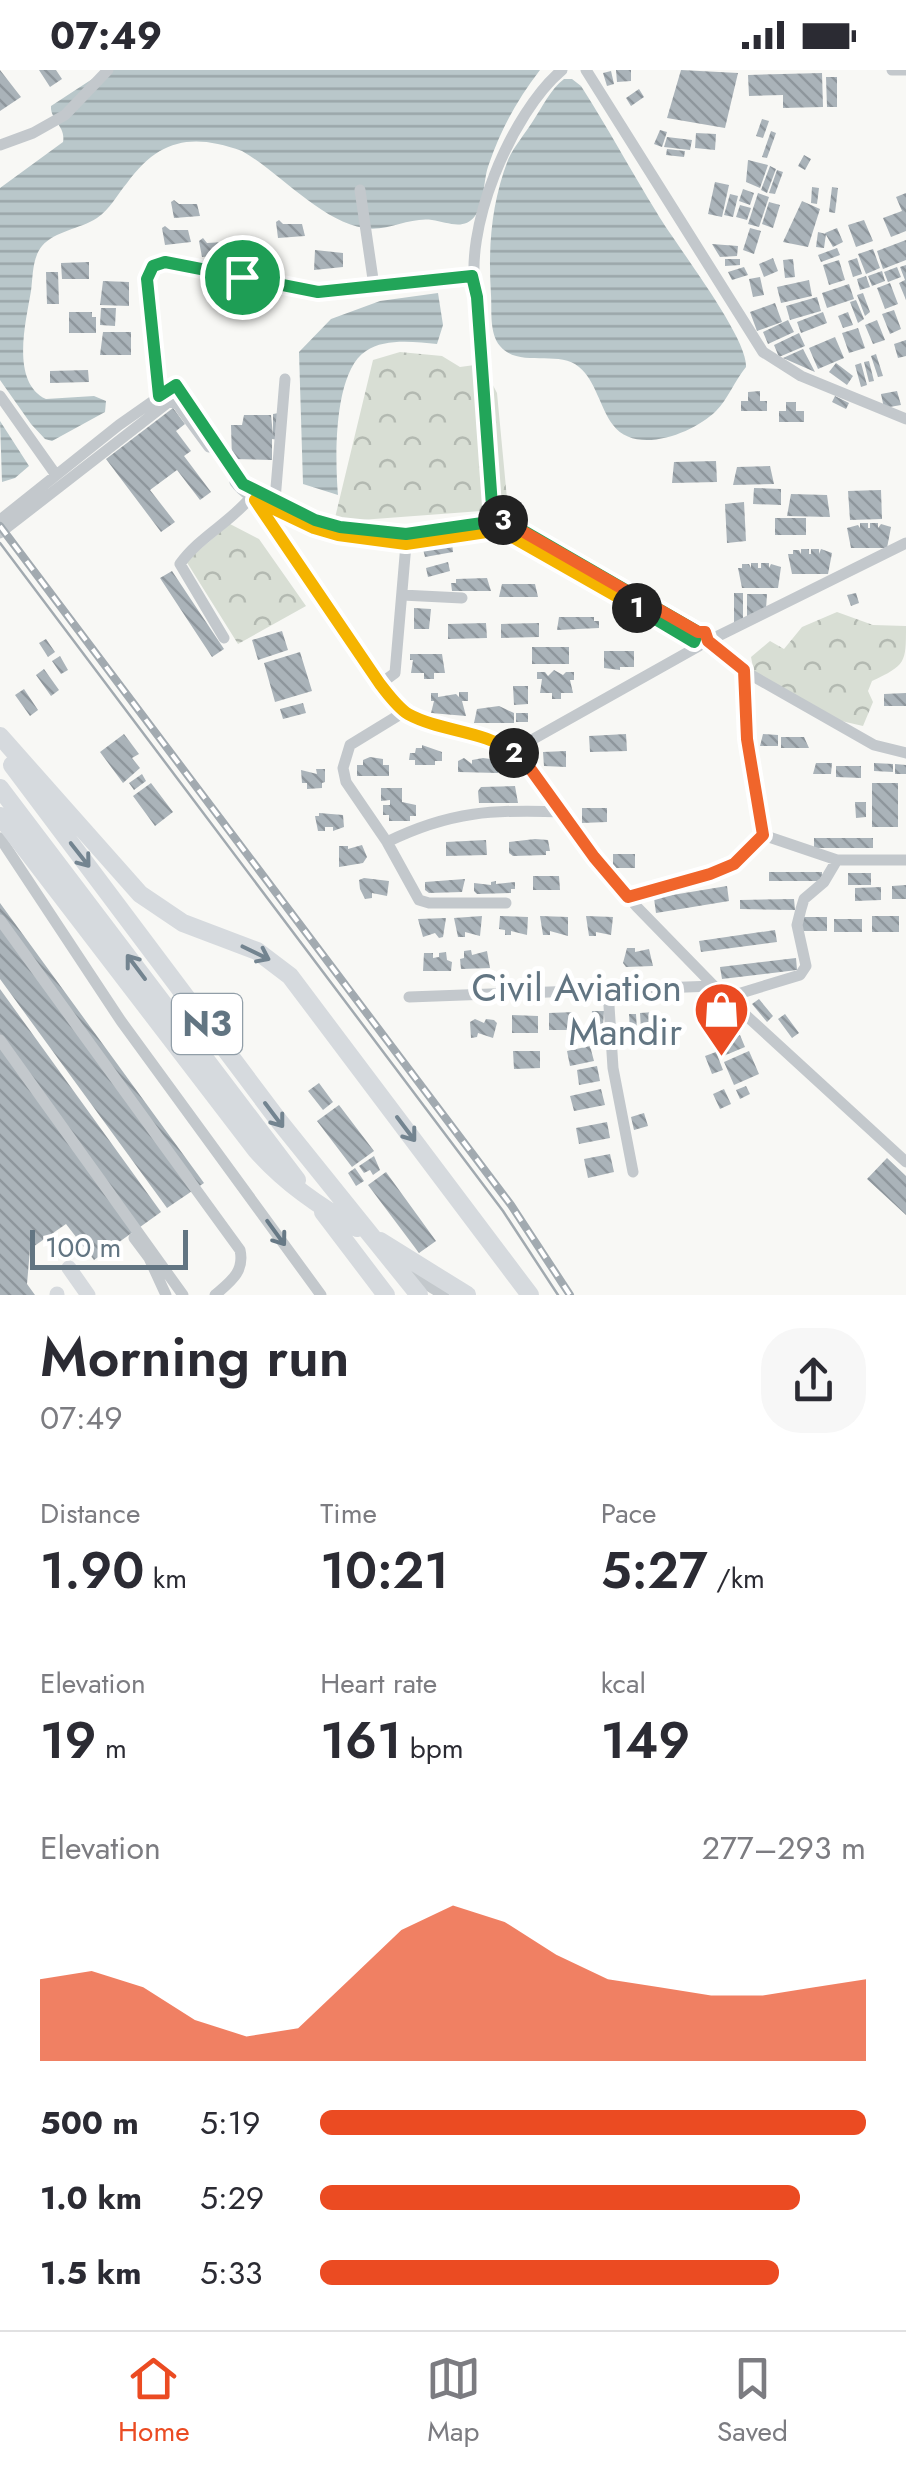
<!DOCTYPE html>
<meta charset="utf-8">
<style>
body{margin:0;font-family:Jost,sans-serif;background:#f7f7f7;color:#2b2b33;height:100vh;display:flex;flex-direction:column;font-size:38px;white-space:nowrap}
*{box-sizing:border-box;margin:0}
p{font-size:32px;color:#7c7c81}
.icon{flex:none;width:55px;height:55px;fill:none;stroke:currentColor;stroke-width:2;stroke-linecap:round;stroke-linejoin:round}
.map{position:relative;height:1225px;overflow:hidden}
.drawer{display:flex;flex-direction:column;background:#fff;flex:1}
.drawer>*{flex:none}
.scale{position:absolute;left:30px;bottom:25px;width:158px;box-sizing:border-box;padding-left:10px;border:5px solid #627582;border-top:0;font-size:28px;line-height:35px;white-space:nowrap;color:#627582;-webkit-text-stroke:8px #fff;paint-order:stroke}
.pin{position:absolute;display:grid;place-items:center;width:85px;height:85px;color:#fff;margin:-42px;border:5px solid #fff;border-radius:50%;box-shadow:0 2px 10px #0007}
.km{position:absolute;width:50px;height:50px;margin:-25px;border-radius:50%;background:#222;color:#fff;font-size:28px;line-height:50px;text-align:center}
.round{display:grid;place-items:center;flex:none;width:105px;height:105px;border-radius:40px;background:#f7f7f7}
.overview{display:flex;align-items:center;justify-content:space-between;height:170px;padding:0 40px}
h1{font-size:55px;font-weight:600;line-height:75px}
.metrics{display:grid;grid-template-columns:repeat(3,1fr);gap:15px;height:170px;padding:10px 40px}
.metrics div{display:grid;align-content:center}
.metrics b{font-size:50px;font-weight:600}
.metrics small{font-size:28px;font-weight:400}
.metrics p{font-size:28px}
.chart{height:280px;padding:20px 40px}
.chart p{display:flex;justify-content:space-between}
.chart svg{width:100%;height:180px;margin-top:10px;fill:#eb4b22;opacity:.7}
ul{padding:0 40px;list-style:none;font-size:32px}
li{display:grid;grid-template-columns:160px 120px 1fr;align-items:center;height:75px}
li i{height:25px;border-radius:12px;background:#eb4b22}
.status{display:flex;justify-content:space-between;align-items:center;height:70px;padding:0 50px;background:#fff;direction:ltr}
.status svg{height:28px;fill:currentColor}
.tab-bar{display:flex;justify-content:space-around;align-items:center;height:140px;border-top:2px solid #e1e1e2;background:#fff;font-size:28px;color:#7c7c81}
.tab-bar a{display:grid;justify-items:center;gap:5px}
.tab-bar .selected{color:#eb4b22}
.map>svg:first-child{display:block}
.forest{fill:url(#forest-crowns)}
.water{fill:url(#water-rules)}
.building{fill:url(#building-back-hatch)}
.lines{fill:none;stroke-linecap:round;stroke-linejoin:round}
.minor{stroke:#c3c8cc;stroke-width:11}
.major{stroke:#d6dade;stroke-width:15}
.highway{stroke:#d6dade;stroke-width:18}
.tram{stroke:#a2aab0;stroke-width:2.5}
.rail-casing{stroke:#a2aab0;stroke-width:8}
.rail{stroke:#fff;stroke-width:4;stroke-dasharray:11;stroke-linecap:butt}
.oneway{stroke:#738490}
.oneway2{stroke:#677986}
.split-1-casing{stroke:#fff;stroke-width:20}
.split-2-casing{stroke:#fff;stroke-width:20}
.split-3-casing{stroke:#fff;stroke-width:20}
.split-4-casing{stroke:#fff;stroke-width:20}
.split-1{stroke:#22a559;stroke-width:12}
.split-2{stroke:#f5b400;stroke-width:12}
.split-3{stroke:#f0652b;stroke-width:12}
.split-4{stroke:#22a559;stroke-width:12}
.labels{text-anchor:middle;stroke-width:10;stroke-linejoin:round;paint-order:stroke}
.shield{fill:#fff;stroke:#919ea8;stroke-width:2.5}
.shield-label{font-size:35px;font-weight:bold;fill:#627582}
.poi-label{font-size:38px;fill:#627582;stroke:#fff;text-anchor:end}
</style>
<div class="status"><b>07:49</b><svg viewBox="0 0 49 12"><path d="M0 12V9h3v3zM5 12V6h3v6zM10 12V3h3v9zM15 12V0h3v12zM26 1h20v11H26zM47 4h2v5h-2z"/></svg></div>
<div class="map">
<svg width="906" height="1225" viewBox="0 0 906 1225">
<defs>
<pattern id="forest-crowns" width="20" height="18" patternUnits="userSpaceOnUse" patternTransform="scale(2.5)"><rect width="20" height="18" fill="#d8ded4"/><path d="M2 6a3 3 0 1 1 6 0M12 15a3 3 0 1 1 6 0" fill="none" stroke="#b3b9b1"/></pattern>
<pattern id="water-rules" width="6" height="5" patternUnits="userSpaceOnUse" patternTransform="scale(2.5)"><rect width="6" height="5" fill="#b9c7ca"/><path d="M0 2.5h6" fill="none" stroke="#9aa6a9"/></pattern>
<pattern id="building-back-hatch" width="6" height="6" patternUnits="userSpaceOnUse" patternTransform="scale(2.5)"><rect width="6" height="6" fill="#aab3b9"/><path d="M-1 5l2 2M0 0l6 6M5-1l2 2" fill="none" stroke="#8e969c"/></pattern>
</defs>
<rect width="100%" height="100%" fill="#f8f8f5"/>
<path class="forest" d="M400,282L442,286L460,297L482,294L497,323L508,439L334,452L373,290Z
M230,454L259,469L306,536L238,574L186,491Z
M837,542L873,555L906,556C906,593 906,595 872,611L868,621L873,632L863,656L837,650L754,602L751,587L770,571L784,579L802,557Z"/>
<path class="water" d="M106,0H540C517,30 501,59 489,94C483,109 485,134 475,146C464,161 447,152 432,150C409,147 388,162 364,158C322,152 279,102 242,81C192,63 159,69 127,113C117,125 110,139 97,148C80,159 55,161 42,176C32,188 33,207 31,221C26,251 10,312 46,329L94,326L106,331L105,342L52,371L45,369L31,354L0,310V118L63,72C66,56 50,50 51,36Z
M564,9H572L581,16C608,58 631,101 657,143C675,174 748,267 746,297C735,310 728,329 716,341C694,363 636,386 613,355C600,338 596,311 579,297C558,279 519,299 500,276C489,263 492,240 491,225C488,178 491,134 508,90C514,76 525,64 533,51C543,36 550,20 564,9Z
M438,223L443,255L437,274C415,272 385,268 366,281C333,302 335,390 338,425L303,414L299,282L331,249L380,231Z
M0,351L29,396L15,408L2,412Z"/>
<path class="building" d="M0,0L21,27L0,41Z
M39,0H56L62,9L50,17Z
M616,0H631V11L617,12Z
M681,0L738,3L725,58L667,48Z
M611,1L614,14L607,16L603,3Z
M822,3L823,37L783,38V25L749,26L748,5Z
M826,7H837V37H827Z
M639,19L644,27L631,36L626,28Z
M762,49L769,51L763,68L756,66Z
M660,60L667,62L662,77L654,74Z
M771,61L776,63L767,88L762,87Z
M696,63L716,64L715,80L695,78Z
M667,67L692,70L690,80L664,77Z
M667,79L685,81L684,87L666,85Z
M804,85L811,89L805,100L798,96Z
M748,90L768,95L760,118L746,112Z
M770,96L776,99L767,123L761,120Z
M777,100L783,102L775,124L769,123Z
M715,112L729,115L722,147L708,144Z
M812,117L819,118L817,134L811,133Z
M832,117L838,118L835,143L829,142Z
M743,119L754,123L750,135L739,131Z
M758,123L769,127L759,157L748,154Z
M906,123V161L891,167L883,148L902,141L896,127Z
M730,124L738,126L733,147L724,145Z
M174,130L179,134H197L200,146L174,148L171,132Z
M802,131L820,139L808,177L783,172Z
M769,132L780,135L773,158L762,154Z
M740,135L751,138L747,150L736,147Z
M279,150L283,154H302L305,166L278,168L276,152Z
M864,150L873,171L856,177L848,155Z
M165,156L170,160H188L191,172L165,175L162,158Z
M750,158L761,161L754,184L743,180Z
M837,158L843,172L833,177L825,163Z
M818,162L826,164L824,178L816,177Z
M203,168L207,173L226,172L229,185L202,187L199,171Z
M906,170V190L883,199L877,181Z
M712,174L738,176L737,186L720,187Z
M837,178L840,185L821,192L818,185Z
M873,179L880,198L866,204L858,184Z
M250,180L255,185L274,184L277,196L250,199L247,182Z
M315,180L343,183V197L314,200Z
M773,188L778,201L764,207L759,194Z
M857,188L862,204L853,207L848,191Z
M725,189H740V195L725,196Z
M793,189L795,207L785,208L783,190Z
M839,190L845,210L829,215L823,195Z
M89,192V209H62L61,193Z
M906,195V230L899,213L905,210L900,197Z
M744,197L748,205L732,210L728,202Z
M897,197L901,207L888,212L884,202Z
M882,201L885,211L872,216L868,206Z
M46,202H58L59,234H47Z
M866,206L870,217L860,220L857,209Z
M760,207L764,225L753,227L749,209Z
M809,210L812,226L781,233L777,217Z
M103,211L129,212V236L100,235Z
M890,213L898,234L885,239L877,218Z
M849,214L854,229L827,238L822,223Z
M863,223L870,242L865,246L857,225Z
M817,227L821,241L790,250L786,236Z
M856,230L864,249L858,253L850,232Z
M775,233L782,252L757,261L750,242Z
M101,238H116L115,256L100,255Z
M894,240L901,259L890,264L882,244Z
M69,242H92V247H96V263H69Z
M823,242L827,253L801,263L797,252Z
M848,242L853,255L843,258L838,246Z
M788,250L794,262L768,274L763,262Z
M877,250L885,270L873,274L865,255Z
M858,258L865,278L849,283L842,263Z
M103,262H131V285H100Z
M799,263L805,276L779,287L774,275Z
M835,267L844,288L818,299L809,278Z
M906,270V286L898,288L894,274Z
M803,279L815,302L783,288Z
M876,284L883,306L878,307L871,286Z
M869,291L874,311L869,312L864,292Z
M836,293L853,306L847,315L829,302Z
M861,293L867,315L861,317L855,295Z
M88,300L89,312L50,313V301Z
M760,321V331H767V341H741V331H748V322Z
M897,321L901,335L884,338L881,324Z
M835,326L849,333L846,339L832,332Z
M786,332H796V341H804V352H779V341H786Z
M173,338L185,354L176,361L191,381L184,386L211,422L200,430L177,400L150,420L175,452L161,462L106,389Z
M279,343L280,370L272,369V390L232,389L231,355H242L244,345H271L273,365V344Z
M716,391L717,412L672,413L674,392Z
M770,396L774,414L733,415L737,397Z
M754,418L781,419V435L753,434Z
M881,420L882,449L850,450L848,421Z
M791,424L827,425L830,447L787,446Z
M744,432L746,471L727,473L725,434Z
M775,448H806V465H775Z
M860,453H868V458H870V453H878V458L881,454L891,457L887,478H851L847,458L858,455L860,458Z
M452,473L453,482L425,487L423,479Z
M801,479H809V484H811V479H819V484L821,479L832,483L828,504H792L788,484H793V480H799L801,484Z
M448,492L450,501L428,507L426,498Z
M751,493H758V498H761V493H769V498L771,494L781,497L778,518H742L738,498H742V494H749L751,498Z
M172,501L224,579L212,587L160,508Z
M487,508L491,521H452L451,513H456V509Z
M502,514H535L538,527H499Z
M734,523H743V552H734Z
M856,523L859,533L851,536L847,525Z
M747,524H767L766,539L747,547Z
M414,538L431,539L429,559H414Z
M559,547H594V551H599V558L557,560Z
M486,553L487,568L448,569V554Z
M539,553V567L501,568V554Z
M282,561L288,580L258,590L252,570Z
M46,569L55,582L48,587L39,573Z
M532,577H569V594H532Z
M604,581H634V597H620V600L604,598Z
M300,582L312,621L275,632L264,593Z
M410,584H442L445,603H434V609H424V603H411L413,590H410Z
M60,586L68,600L61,604L52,591Z
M44,599L59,620L51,626L36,605Z
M554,600L563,605L566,602H574V610H570L573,623H561V629H552V623H540L542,609H537V602H545L548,606Z
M513,616H528V634L514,635Z
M24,619L38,640L30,646L15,625Z
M459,622H468V631H462L466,646L431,643L434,631H431V623H438V627L456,624L459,627Z
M906,623V636H884V624Z
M303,633L306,643L283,649L280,639Z
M499,636L514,643V653H474L477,639Z
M516,643H528V652H516Z
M124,664L139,684L132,688L140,698L123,713L100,682Z
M626,664L627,681L590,682L589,666Z
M763,664L778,665V676H760Z
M781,667H804L809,678H781Z
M422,675L442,682V691H435V695H415V690H409L410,683H415L416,678H422Z
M566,681V697L544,696L543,682Z
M370,687L383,689V695H389V706H357V695H363V690Z
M464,688L472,694V690L483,688L498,690V703L458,702V691Z
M816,693H832L831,704H813Z
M874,693L893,694V702L874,701Z
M895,694L906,695V704H895Z
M836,696H861V708L836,707Z
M316,699H325V712L322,713V718L307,719V713H302L301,700L317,704Z
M142,704L146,711L134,720L129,713Z
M151,713L173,742L155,756L133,726Z
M872,713H898V757H872Z
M515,716L518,733H479L478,721L481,717Z
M381,718H402V732L416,735V746H410V751H389V745H383V735H390V730L381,731Z
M855,732H866V747L856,748Z
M582,738H607V752L582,753Z
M319,743L343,745L344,757L333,761V757H325V761H318L315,746H319Z
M814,768H873V778H814Z
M535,769L548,770L550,781H546V785L513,786L509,783V772Z
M486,770L487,785L446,786V772Z
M362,775L367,787L363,793L339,797V776H348V779Z
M613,784H635V798H613Z
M769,802H822V811H769Z
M848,803H871V815H848Z
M533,806H559L560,820H533Z
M364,808L389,811L387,826L372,823V828L365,829L360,819L359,810Z
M465,809L462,822L429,823L425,820V812Z
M496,811V814L515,812V819H511V823L477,824L474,821V813L491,815V812Z
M906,815V829H892V816Z
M727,816L729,831L656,843L654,828Z
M881,817V830L855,831V818Z
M794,829L795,840L740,839V830Z
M0,833L204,1113L167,1138L0,909Z
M482,846L480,866L465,862V867H458L454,848Z
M500,846L528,847L527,865L511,861V865H505V860L499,859Z
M540,846L568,847V866L550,861V865H543Z
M586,846L613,847L611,865L596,862V866H589Z
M872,846H899V862H872Z
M800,847H827V861H800Z
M446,848L443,867L439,868L435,863L423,867L418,849Z
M834,849H862V862H834Z
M775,860L777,872L701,882L699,871Z
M627,878H635V882L649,879L653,896L626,897L623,893Z
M471,880L472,885L487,881L490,898L461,899L460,889L464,888V881Z
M446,882L447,890L452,892L451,901H423L424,883H433V888L439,887V883Z
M796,888L797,900L722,909L720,897Z
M0,919L161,1142L94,1190L66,1154L30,1179L27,1214L35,1225H0Z
M759,929L773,946L767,952L752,934Z
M592,941H604L603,956H591Z
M575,942L576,960H549V943Z
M654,942L656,958L641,960L640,943Z
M629,944H636L637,960H630Z
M785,944L799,963L792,968L778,949Z
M512,945L538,946V963H512Z
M475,949L484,953L486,949L494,950L497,953L493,968L478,963L477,967L471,968L470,952Z
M740,965L745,977L721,987L716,975Z
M590,976L594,991L570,996L567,981Z
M513,981H540V998L514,999Z
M749,981L759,1004L734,1015L724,992Z
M716,982L723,1000L712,1004L705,986Z
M597,996L600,1011L579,1015L577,1000Z
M319,1013L333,1032L323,1040L308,1021Z
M746,1016L750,1024L740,1029L736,1020Z
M601,1019L605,1035L574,1041L570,1026Z
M724,1019L731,1034L720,1039L713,1024Z
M339,1035L374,1081L352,1097L317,1051Z
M644,1043L648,1056L634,1060L631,1047Z
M607,1052L610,1068L579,1074L576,1058Z
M610,1084L614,1102L588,1108L584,1089Z
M374,1086L380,1100L373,1105L370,1100L364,1103L359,1096Z
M887,1088L906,1106V1145L867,1109Z
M355,1098L364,1111L356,1116L348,1103Z
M386,1102L436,1171L419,1183L368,1115Z"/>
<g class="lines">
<path class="minor" d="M586,0L763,282L801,306L906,349
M892,0H906
M0,75L33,63L65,45L108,0
M360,120L374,216
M0,326L56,405
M159,326L147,209L153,196L165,192L319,222L472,206
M235,412C246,427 263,433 279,442C357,480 417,477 499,459L694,572
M255,430L380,614L404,642L436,656L502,673L524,690L594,787L637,837L714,916L906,1092
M275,430L285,309
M0,450L119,355L176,315L243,413L315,450L340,457L406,464L501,448L698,562
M493,450L477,227C461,162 511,43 562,0
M0,463L170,331L178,335L209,377
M906,473L708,571L744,601L747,669L763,765L837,790H906
M402,525L462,528
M224,568L180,494C199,467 231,452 251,427
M744,601L874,675L906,683
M380,614L395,603L406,474
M404,642L350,675L343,698L346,712L387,772L419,830L387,772C450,741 495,739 564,742
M512,681L699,576
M0,768L121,951L321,1225
M628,827L710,805L734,794L763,765
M419,830L429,833H506
M0,850L240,1180C245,1202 230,1212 215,1225
M608,920L613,998L633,1102
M409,927L714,916
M728,927L800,905L806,896L797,855L801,839L804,829L824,812L837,790
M0,970L183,1225
M134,1168L149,1188L166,1225
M401,1199L444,1225"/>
<path class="major" d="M69,1198L88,1225
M57,1224V1225"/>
<path class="highway" d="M0,666L140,824L183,853L257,881L290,906L530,1225
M12,695L279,1051L419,1225
M0,718L297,1110
M0,746L256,1080C285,1113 319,1136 357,1158
M323,1142L386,1225
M380,1171L467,1225"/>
<path class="tram" d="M0,473L503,1141L558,1225"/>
<defs>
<path id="rail" d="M0,456L511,1135L570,1225"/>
</defs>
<use href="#rail" class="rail-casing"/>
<use href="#rail" class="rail"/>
</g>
<defs><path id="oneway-shaft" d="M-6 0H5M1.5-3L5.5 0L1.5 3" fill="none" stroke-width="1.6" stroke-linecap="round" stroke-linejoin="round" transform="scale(2.5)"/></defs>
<g class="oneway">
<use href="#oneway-shaft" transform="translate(80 785) rotate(52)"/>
<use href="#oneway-shaft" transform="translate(256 883) rotate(26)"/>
<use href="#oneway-shaft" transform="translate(136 897) rotate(-127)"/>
<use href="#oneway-shaft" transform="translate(274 1045) rotate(53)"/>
<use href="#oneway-shaft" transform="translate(406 1059) rotate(53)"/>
</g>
<use class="oneway2" href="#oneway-shaft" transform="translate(276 1163) rotate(54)"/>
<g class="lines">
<defs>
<path id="split-1" d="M242,207L318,222L472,206L477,227L493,450L501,448L698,562L694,572L637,538"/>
<path id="split-2" d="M514,683C484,660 441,662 408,644C397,637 388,624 380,614L255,430L314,458L338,465L406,474L500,460L637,538"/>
<path id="split-3" d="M503,450L698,562H705L708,571L744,600L747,669L763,765L734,794L710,804L628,827L594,787L524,690L514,683"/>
<path id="split-4" d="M242,207L165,192L153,196L147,209L159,326L176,315L243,414L315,450L340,457L406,464L503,450"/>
</defs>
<use href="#split-1" class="split-1-casing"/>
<use href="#split-2" class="split-2-casing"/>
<use href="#split-3" class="split-3-casing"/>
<use href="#split-4" class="split-4-casing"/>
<use href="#split-1" class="split-1"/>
<use href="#split-2" class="split-2"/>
<use href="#split-3" class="split-3"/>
<use href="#split-4" class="split-4"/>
</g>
<defs>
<symbol id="shop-pin" viewBox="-11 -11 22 30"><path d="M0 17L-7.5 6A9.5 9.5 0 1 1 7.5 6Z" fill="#eb4b22" stroke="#fff"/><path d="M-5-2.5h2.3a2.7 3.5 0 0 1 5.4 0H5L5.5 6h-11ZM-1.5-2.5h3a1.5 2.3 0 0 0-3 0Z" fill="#fff"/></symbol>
</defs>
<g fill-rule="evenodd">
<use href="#shop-pin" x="690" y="908" width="63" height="86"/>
</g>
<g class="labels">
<rect class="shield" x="172" y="924" width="70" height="60" rx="8"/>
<g class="shield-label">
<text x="207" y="966">N3</text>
</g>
<g class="poi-label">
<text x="682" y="931">Civil Aviation<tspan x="682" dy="44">Mandir</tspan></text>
</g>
</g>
</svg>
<div class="scale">100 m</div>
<div class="pin" style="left:242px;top:207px;background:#1e9e55"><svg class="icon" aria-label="arrive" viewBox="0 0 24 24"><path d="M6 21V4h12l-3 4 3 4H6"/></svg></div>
<b class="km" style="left:637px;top:538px">1</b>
<b class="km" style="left:514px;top:683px">2</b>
<b class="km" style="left:503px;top:450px">3</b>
</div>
<section class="drawer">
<div class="overview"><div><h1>Morning run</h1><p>07:49</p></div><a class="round"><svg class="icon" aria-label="share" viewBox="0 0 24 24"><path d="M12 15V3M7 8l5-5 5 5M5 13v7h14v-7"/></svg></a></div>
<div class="metrics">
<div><p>Distance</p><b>1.90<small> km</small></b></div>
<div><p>Time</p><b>10:21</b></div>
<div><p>Pace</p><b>5:27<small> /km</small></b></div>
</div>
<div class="metrics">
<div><p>Elevation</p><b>19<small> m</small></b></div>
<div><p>Heart rate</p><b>161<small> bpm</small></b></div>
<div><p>kcal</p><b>149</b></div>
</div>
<div class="chart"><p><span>Elevation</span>277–293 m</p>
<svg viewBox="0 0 160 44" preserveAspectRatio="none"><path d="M0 44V24L10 22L20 26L30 34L40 38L50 36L60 24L70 12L80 6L90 10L100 18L110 24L120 26L130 28L140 28L150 26L160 24V44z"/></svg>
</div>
<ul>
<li><b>500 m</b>5:19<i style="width:100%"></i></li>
<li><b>1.0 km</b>5:29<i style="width:88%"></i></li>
<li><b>1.5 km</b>5:33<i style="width:84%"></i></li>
</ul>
</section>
<nav class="tab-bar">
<a class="selected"><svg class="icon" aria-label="home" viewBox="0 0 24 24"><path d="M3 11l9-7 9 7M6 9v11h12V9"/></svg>Home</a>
<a><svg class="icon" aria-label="map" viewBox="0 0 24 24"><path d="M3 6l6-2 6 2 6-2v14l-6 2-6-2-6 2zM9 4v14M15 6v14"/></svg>Map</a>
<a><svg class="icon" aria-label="saved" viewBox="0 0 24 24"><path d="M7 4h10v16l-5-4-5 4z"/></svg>Saved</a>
</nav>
